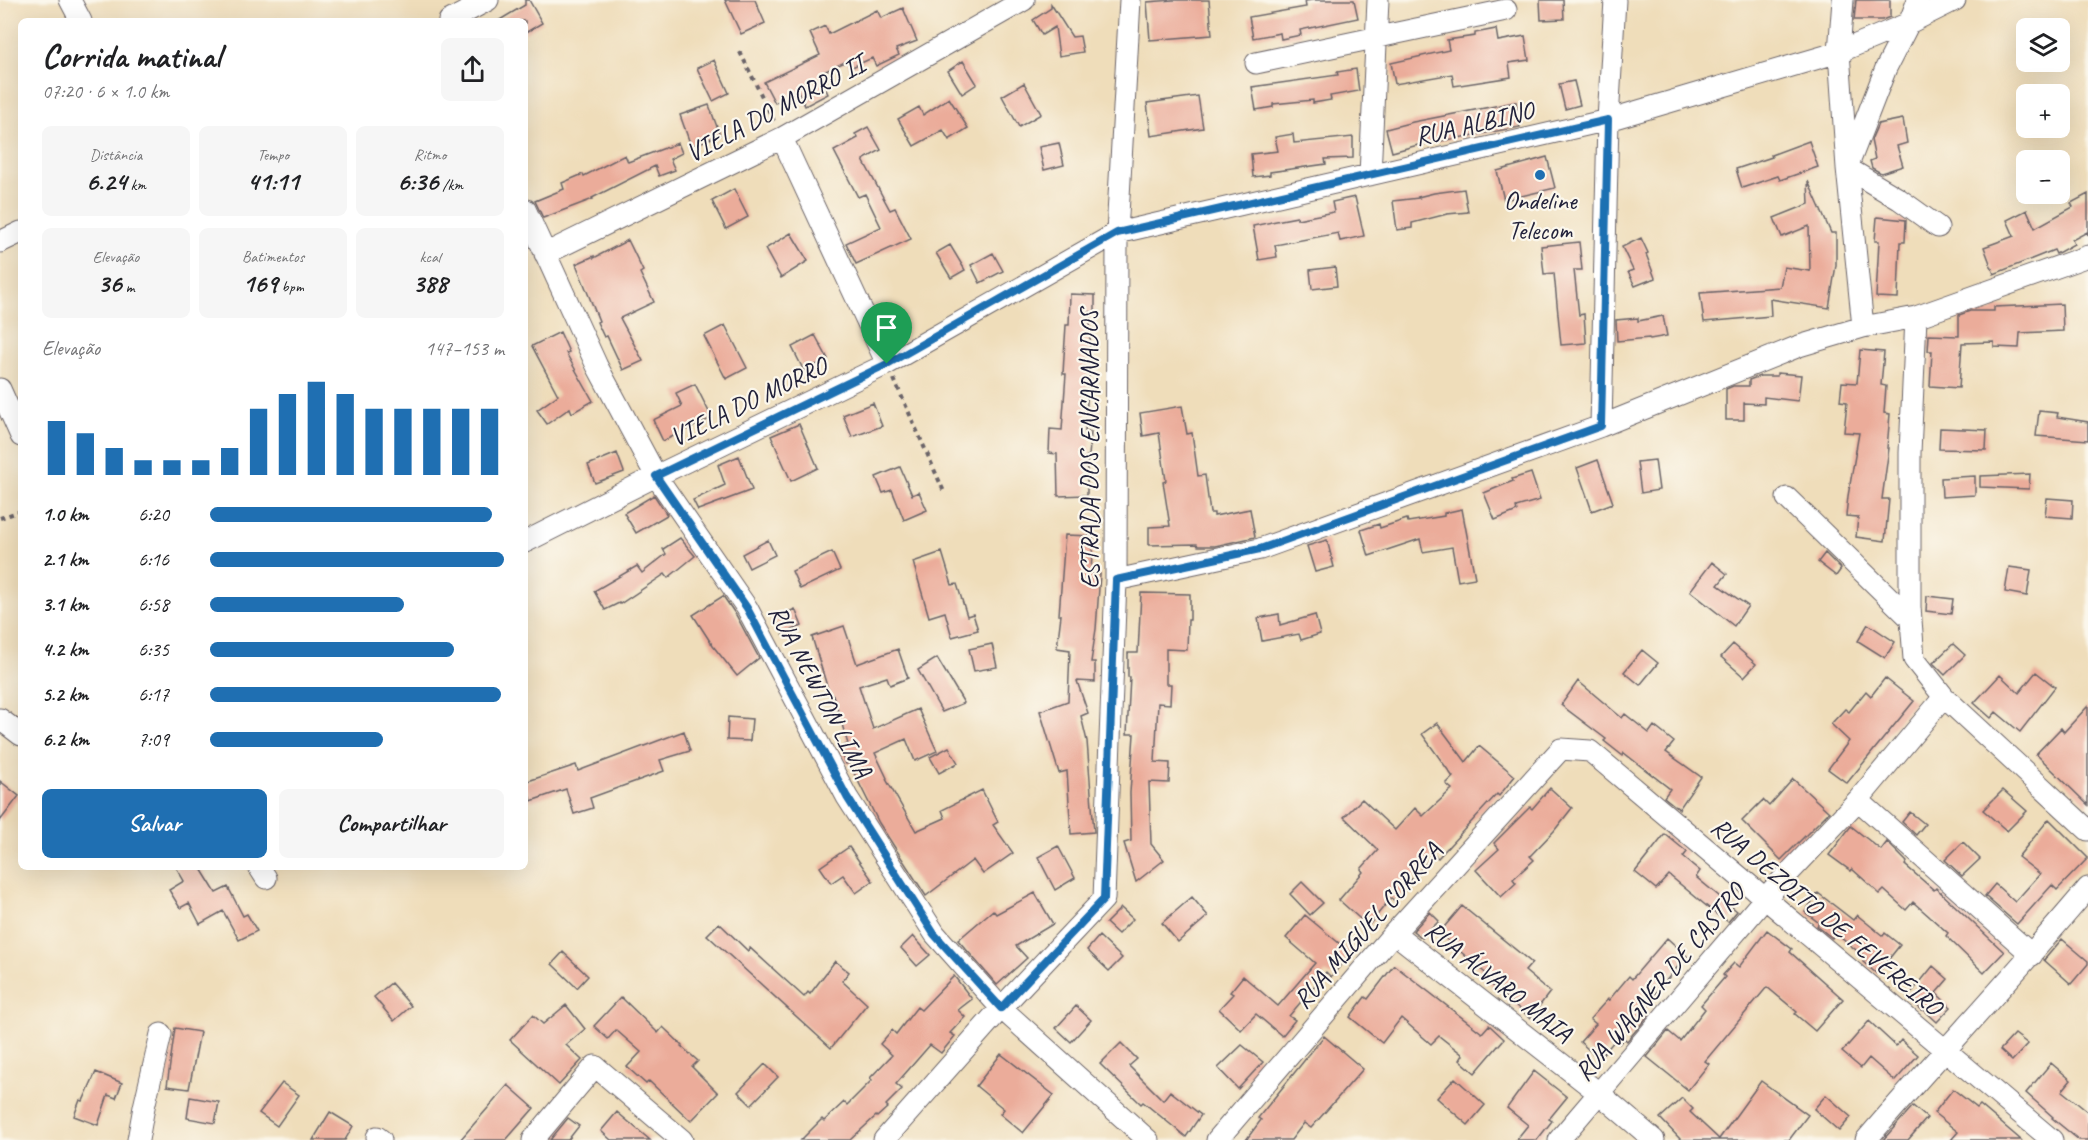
<!DOCTYPE html>
<html lang="pt">
<meta charset="utf-8">
<style>
body{margin:0;font-family:Caveat,sans-serif;background:#f6f6f6;color:#202124;height:100vh;display:flex;flex-direction:column;font-size:22px;white-space:nowrap}
*{box-sizing:border-box;margin:0}
p{font-size:20px;color:#757577}
.icon{flex:none;width:33px;height:33px;fill:none;stroke:currentColor;stroke-width:2;stroke-linecap:round;stroke-linejoin:round}
.map{position:relative;flex:1;overflow:hidden}
.side{position:absolute;left:18px;top:18px;width:510px;height:852px;display:flex;flex-direction:column;background:#fff;border-radius:9px;box-shadow:0 6px 24px #0002}
.side>*{flex:none}
.tools{position:absolute;left:2016px;top:18px;display:grid;gap:12px}
.tools a{display:grid;place-items:center;width:54px;height:54px;border-radius:9px;background:#fff;box-shadow:0 6px 24px #0002;font-size:30px}
.pin{position:absolute;display:grid;place-items:center;width:51px;height:51px;color:#fff;margin:-62px -26px;border-radius:50% 50% 50% 0;rotate:-45deg;box-shadow:0 0 6px #0007}
.pin .icon{rotate:45deg}
.round{display:grid;place-items:center;flex:none;width:63px;height:63px;border-radius:9px;background:#f6f6f6}
.overview{display:flex;align-items:center;justify-content:space-between;height:102px;padding:0 24px}
h1{font-size:33px;font-weight:600;line-height:45px}
.figures{display:grid;grid-template-columns:repeat(3,1fr);gap:9px;height:102px;padding:6px 24px}
.figures div{display:grid;align-content:center;border-radius:9px;background:#f6f6f6;text-align:center}
.figures b{font-size:26px;font-weight:600}
.figures small{font-size:16px;font-weight:400}
.figures p{font-size:16px}
.chart{height:168px;padding:12px 24px}
.chart p{display:flex;justify-content:space-between}
.chart svg{width:100%;height:108px;margin-top:6px;stroke:#1f6fb2;stroke-width:6}
.action{display:flex;gap:12px;margin-top:auto;padding:12px 24px}
.action a{flex:1;height:69px;border-radius:9px;background:#1f6fb2;color:#fff;font-size:24px;font-weight:600;line-height:69px;text-align:center}
.action a+a{background:#f6f6f6;color:#202124}
ul{padding:0 24px;list-style:none;font-size:20px}
li{display:grid;grid-template-columns:96px 72px 1fr;align-items:center;height:45px}
li i{height:15px;border-radius:8px;background:#1f6fb2}
.map>svg:first-child{display:block}
.building{fill:#ebac9a}
.lines{fill:none;stroke-linecap:round;stroke-linejoin:round}
.street-casing{stroke:#6a6367;stroke-width:23}
.path{stroke:#6a6367;stroke-width:4;stroke-dasharray:4.5 4.5;stroke-linecap:butt}
.street{stroke:#fff;stroke-width:21}
.route-casing{stroke:#fff;stroke-width:12}
.route{stroke:#1f6fb2;stroke-width:8}
.poi-dot{fill:#1f6fb2;stroke:#fbf7ec;stroke-width:2}
.labels{text-anchor:middle;stroke-width:4.5;stroke-linejoin:round;paint-order:stroke}
.street-label{font-size:26px;fill:#22223b;stroke:#fbf7ec}
.poi-label{font-size:26px;fill:#22223b;stroke:#fbf7ec}
</style>
<div class="map">
<svg width="2088" height="1140" viewBox="0 0 2088 1140">
<rect width="100%" height="100%" fill="#fbf7ec"/>
<filter id="ink" filterUnits="userSpaceOnUse"><feTurbulence type="fractalNoise" baseFrequency=".0167" numOctaves="2"/><feDisplacementMap in="SourceGraphic" scale="12" xChannelSelector="R" yChannelSelector="G"/><feConvolveMatrix kernelMatrix="1 2 1 2 8 2 1 2 1" color-interpolation-filters="sRGB"/></filter>
<filter id="wash" filterUnits="userSpaceOnUse"><feTurbulence type="fractalNoise" baseFrequency=".008" numOctaves="4" result="noise"/><feDisplacementMap in="SourceGraphic" scale="24" xChannelSelector="R" yChannelSelector="G"/><feGaussianBlur stdDeviation="1.35" result="paint"/><feColorMatrix in="noise" values="0 0 0 0 0 0 0 0 0 0 0 0 0 0 0 0 0 1.4 0 .05"/><feComposite in="paint" operator="in"/></filter>
<g filter="url(#wash)">
<rect width="100%" height="100%" fill="#efddba"/>
<g id="blocks">
<path class="building" d="M525,0H529L542,23L525,33V21H498L525,5Z
M725,0H755L765,23L741,34Z
M1173,0H1209L1212,35L1150,40L1147,2Z
M1313,0H1354L1358,18L1300,30L1301,35L1281,39L1280,33L1253,38L1249,17L1306,7L1305,1Z
M1540,0H1563L1564,19L1541,20Z
M1856,0H1890V17L1882,20H1854Z
M1051,4L1072,37L1080,36L1083,52L1059,56L1055,27L1042,35L1033,20L1051,8Z
M903,8L917,41L896,49L899,55L876,66L872,58L850,68L847,61L819,74L828,94L805,106L798,91L775,103L764,82L820,55L810,33L825,26L829,34L877,10L881,18Z
M1496,29L1498,41L1525,36L1529,60L1509,63L1511,77L1454,86L1452,74L1395,84L1391,63L1449,50L1447,40L1475,36V33Z
M714,60L729,93L713,101L697,68Z
M963,61L977,84L962,94L948,71Z
M1356,69L1359,91L1330,96L1331,100L1313,103V100L1273,104V107L1256,110L1252,87L1338,75L1337,72Z
M1574,81L1580,105L1565,109L1559,84Z
M1024,83L1041,114L1019,127L1002,96Z
M1198,96L1203,128L1151,136L1147,103Z
M949,98L968,128L949,140L943,130L914,146L898,119L919,107L923,115Z
M1516,102L1520,127L1418,145L1392,152L1386,129L1413,122Z
M709,105L720,135L691,146L680,115Z
M1903,119L1907,143L1897,146L1903,166L1881,173L1872,168L1870,161L1875,159L1871,140L1878,124Z
M868,127L881,150L863,160L890,210L895,208L911,239L856,264L846,243L881,227L865,194L858,197L834,151L858,138L855,134Z
M1293,134L1294,143L1353,137V158L1325,159L1326,164L1270,172V175L1253,177L1251,154L1278,151L1275,137Z
M1809,141L1818,167L1780,180L1778,176L1742,188L1736,169L1772,157L1771,155Z
M678,143L682,153L670,159L675,170L659,176L655,166L592,198L593,199L543,218L535,201L564,189L562,183L583,174L584,176L625,155L628,162Z
M1059,143L1064,165L1044,170L1039,147Z
M1547,157L1555,188L1504,200L1497,171Z
M1808,181L1831,233H1836V265L1829,308L1770,299L1771,316L1704,322L1700,293L1780,287L1784,267L1810,271L1809,226L1782,237L1774,218L1809,204Z
M734,189L748,217L726,229L712,201Z
M1464,189L1468,212L1447,214L1412,223V228L1397,230L1393,201L1419,198L1418,197L1434,193Z
M2088,194V235L2087,232L2072,240L2074,244L2056,254L2054,250L1994,274L1984,247L2014,236L2007,220L2027,210L2035,228L2073,207L2071,203Z
M1355,197L1364,236L1340,241L1338,233L1275,245L1277,257L1259,260L1253,226L1281,220L1297,217V219L1334,212L1332,202Z
M1877,217L1906,220L1905,242H1900L1898,298L1876,297L1879,241H1875Z
M791,233L808,261L781,278L765,249Z
M1641,238L1648,253L1646,254L1655,278L1635,286L1628,272L1633,270L1622,247Z
M628,240L643,271L640,273L654,302L620,318L643,361L623,370L607,336L604,337L597,322L599,321L576,264L594,256V258Z
M1579,242L1582,270H1574L1579,315L1584,314L1586,343L1561,345L1554,273L1544,274L1541,246Z
M950,245L965,270L951,278L936,253Z
M993,253L1003,271L980,283L971,265Z
M1335,267L1337,286L1312,289L1310,270Z
M1070,294L1095,295V312H1090V357L1085,431L1091,432L1089,456H1087V495L1058,496L1057,454L1049,453L1050,429L1062,430L1066,374H1063L1064,356L1066,325H1069Z
M2062,304L2063,331L2020,333L2019,348L1994,347V342L1962,343L1959,388L1930,386L1932,351H1928L1929,335L1959,336V315L1970,311H1994V307Z
M1663,316L1667,336L1650,339L1649,338L1617,341L1616,320L1638,318V321Z
M725,325L747,368L726,379L704,336Z
M560,332L569,352L566,353L593,401L572,413L570,408L547,424L537,410L558,395L532,346Z
M815,335L828,359L804,371L792,347Z
M1860,350L1884,352L1881,385L1886,386L1884,413L1890,414L1887,448H1889L1882,499H1889L1885,541L1856,537L1858,517L1846,516L1848,496L1859,433L1844,432L1847,402L1840,401L1842,382L1857,383Z
M1777,373L1801,375L1798,401L1764,397V404L1744,403V420H1726V389L1733,386H1749V380L1760,376H1777Z
M695,384L712,418L663,441L653,420L682,406L676,393Z
M873,403L882,426L852,437L843,415Z
M1182,406L1187,434L1192,433L1198,476L1205,475L1210,513H1214V516L1250,509L1255,537L1215,546H1198L1197,544L1149,545V527L1170,526L1163,482L1166,481L1159,433L1143,436L1140,413Z
M2039,411L2058,413L2057,417L2088,422V440L2036,436Z
M799,424L818,468L791,481L771,436Z
M1940,428L1987,430L1986,450L1939,449Z
M617,453L624,472L595,483L588,465Z
M739,456L752,490L698,510L693,500L725,485L718,465Z
M1598,460L1613,503L1592,511L1577,468Z
M1655,460L1659,490L1641,493L1637,462Z
M900,467L912,495L919,492L927,510L904,520L892,490L883,493L876,477Z
M1531,473L1540,500L1516,507L1517,511L1495,520L1484,493L1513,481L1512,479Z
M2030,474L2029,489L1980,487V476Z
M1975,476V495L1942,497L1941,478Z
M654,495L667,515L636,533L624,513Z
M2047,498L2073,500L2072,518L2045,516Z
M1462,509L1475,578L1458,581L1452,547L1423,552L1420,539L1369,556L1361,530L1379,524L1380,528L1407,519L1408,522L1444,516V513Z
M1065,535L1093,536L1091,573L1100,574L1096,629L1091,662H1095V682L1077,681L1088,713L1081,716L1087,741L1094,832L1071,834L1067,771L1059,773L1040,711L1068,701L1070,650L1057,648L1061,615H1059Z
M680,538L695,556L668,578L665,574L620,604L619,603L605,610L594,591L637,566L642,573L666,554L663,549Z
M768,540L775,555L749,568L742,554Z
M1327,540L1334,567L1315,572L1307,546Z
M832,552L840,570L800,589L792,571Z
M942,552L952,585L957,584L967,616L973,614L978,630L952,637L945,612L929,617L913,562Z
M1825,553L1841,569L1836,576L1818,562Z
M1712,562L1727,574L1718,585L1748,606L1734,626L1690,591Z
M2009,567L2031,570L2027,596L2005,592Z
M1141,593L1190,594V620H1188L1187,650L1166,649V684H1171L1170,704L1158,703L1155,762L1170,763L1169,783L1149,782L1151,844L1164,860L1136,882L1124,843L1131,841L1130,793L1134,734H1127L1130,677H1128V653H1138Z
M723,596L736,615L759,658L737,676L713,646L693,615Z
M1927,596L1953,599L1951,614L1926,611Z
M795,609L802,626L783,634L775,618Z
M1279,614L1280,625L1315,615L1320,634L1301,640L1299,634L1262,641L1258,618Z
M1868,624L1895,642L1885,658L1858,641Z
M844,626L857,664L898,649L908,678L890,685L887,677L859,686L873,729L918,709L937,751L915,761L906,739L875,753L887,778L886,779L916,831L945,818L942,810L982,790L998,822L993,825L1013,853L983,874L973,860L926,896L879,823L849,763L846,764L839,748L848,744L833,695L830,696L812,637Z
M992,644L997,667L974,671L969,649Z
M1733,644L1756,664L1744,677L1721,657Z
M1953,644L1965,655L1945,675L1933,663Z
M1642,650L1658,663L1640,685L1624,672Z
M937,658L964,703L942,712L918,670Z
M2036,672L2055,687L2020,732L1996,712L1991,718L1974,703L2000,675L2019,693Z
M1885,678L1914,701L1847,783L1828,769L1849,741L1831,724L1845,709L1849,712L1866,691L1871,696Z
M1578,681L1622,718L1625,714L1649,733L1654,726L1674,742L1666,752L1701,777L1679,809L1664,797L1670,789L1624,753L1623,756L1604,741L1606,739L1561,705Z
M2088,706V805L2036,754L2061,728L2064,732Z
M728,717L752,719L750,741L727,740Z
M1437,723L1466,762L1479,746L1515,776L1499,796L1497,794L1438,858L1434,855L1406,885L1408,887L1395,901L1391,898L1368,926L1339,900L1363,872L1361,869L1378,850L1344,817L1362,799L1395,830L1415,808L1423,816L1452,789L1446,784L1453,777L1422,734Z
M684,731L690,751L660,760L664,771L590,798L593,808L574,814L566,789L531,801L525,782L576,765L578,771Z
M949,747L958,763L939,773L930,757Z
M1793,779L1829,812L1781,860L1742,821L1763,800L1769,806Z
M0,781L19,796L0,821Z
M1550,788L1572,808L1554,831L1530,856L1534,860L1513,879L1516,883L1501,897L1476,870L1499,849L1494,843L1530,807L1532,809Z
M2003,790L2027,811L2007,831L1983,810Z
M1910,812L1925,824L1916,835L1902,822Z
M2049,819L2088,858L2057,890L2052,885L2017,924L1985,896L1995,884L2015,902L2040,874L2018,857Z
M1851,826L1881,850L1887,842L1907,862L1905,865L1934,890L1936,888L2004,952L1984,973L1946,936L1948,933L1913,902L1906,910L1884,890L1880,894L1852,869L1851,871L1829,855Z
M1665,834L1687,852L1683,857L1700,871L1696,877L1737,911L1728,922L1722,917L1721,918L1669,875L1656,889L1635,872Z
M1963,842L1980,859L1962,876L1945,860Z
M1058,846L1075,878L1055,890L1038,857Z
M849,847L873,881L856,893L843,875L831,883L820,867Z
M176,867H200L216,893L228,887L243,916L247,914L257,931L239,940L223,911L200,924L189,903L180,908L169,890L184,881Z
M1302,882L1323,903L1310,915L1290,894Z
M1035,893L1053,924L1016,946L1027,958L997,985L958,940L993,910L996,914Z
M1818,893L1853,920L1857,915L1883,936L1885,933L1900,945L1877,974L1863,962L1866,958L1836,934L1832,938L1817,926L1819,923L1805,912Z
M1192,897L1208,916L1178,942L1162,923Z
M1462,906L1532,963L1525,971L1550,992L1530,1018L1488,982L1491,978L1439,933Z
M1121,908L1133,919L1118,934L1106,923Z
M1430,912L1439,921L1422,938L1413,931Z
M1305,915L1351,953L1331,977L1326,972L1289,1016L1295,1020L1282,1036L1256,1014L1241,1030L1219,1009L1233,994L1230,992L1243,976L1278,1006L1315,963L1286,938Z
M719,923L748,951L750,948L804,997L808,992L810,994L835,961L849,972L842,981L867,1004L831,1048L707,935Z
M1767,930L1792,949L1790,952L1843,999L1815,1031L1795,1014L1797,1012L1767,987L1705,1061L1709,1064L1688,1090L1647,1057L1668,1031L1680,1041L1705,1009L1701,1005L1725,977L1723,975L1734,963L1739,967Z
M913,936L930,955L917,966L901,948Z
M1099,936L1122,958L1109,971L1087,950Z
M1667,938L1687,956L1653,996L1655,998L1644,1011L1649,1015L1627,1041L1624,1038L1619,1044L1615,1040L1599,1059L1580,1042L1596,1024L1590,1019L1608,999L1609,1000L1629,976L1632,979Z
M2062,939L2088,961V964L2071,984L2044,960Z
M563,952L588,976L577,988L552,964Z
M1394,965L1482,1033L1489,1025L1504,1039L1475,1073L1460,1060L1463,1055L1439,1036L1431,1044L1401,1018L1382,1043L1350,1017L1365,997L1368,999Z
M1933,966L1948,979L1936,993L1951,1007L1937,1022L1923,1009L1922,1010L1907,998Z
M954,976L972,999L958,1010L965,1017L950,1033L955,1036L941,1053L930,1045L896,1084L902,1089L886,1105L888,1107L877,1117L876,1116L850,1140H801L822,1119L824,1121L844,1102L847,1105L872,1080L870,1078L892,1055L880,1044L892,1030L896,1034L917,1007L921,1010Z
M391,983L411,1006L394,1021L374,997Z
M621,997L658,1033L663,1027L682,1045L681,1046L698,1061L692,1067L718,1093L691,1121L649,1081L646,1084L627,1067L641,1052L616,1030L608,1039L594,1026Z
M566,1005L585,1029L566,1045L582,1060L559,1085L510,1040L533,1015L543,1024Z
M1076,1006L1091,1020L1071,1042L1056,1028Z
M1869,1021L1896,1046L1901,1040L1918,1055L1895,1081L1869,1058L1861,1068L1842,1052Z
M175,1028L200,1032L189,1089L167,1086Z
M2015,1034L2028,1044L2012,1061L2000,1050Z
M1324,1036L1363,1069L1311,1128L1304,1123L1291,1140H1246L1261,1120L1258,1118Z
M1121,1043L1137,1059L1129,1066L1163,1100L1170,1091L1201,1115L1186,1137L1143,1102L1141,1104L1100,1064Z
M1242,1045L1263,1062L1238,1089L1218,1068Z
M1001,1054L1054,1095L1023,1133L1000,1114L1004,1109L976,1086Z
M2051,1063L2071,1080L2062,1091L2088,1112V1140H2079L2052,1118L2053,1117L2026,1093Z
M765,1064L778,1077L751,1105L738,1092Z
M1534,1071L1567,1097L1549,1119L1552,1121L1537,1140H1516L1528,1125L1507,1108Z
M96,1072L122,1083L116,1098L108,1095L98,1125L74,1116L80,1100L83,1101Z
M1455,1078L1485,1105L1468,1125L1437,1098Z
M1761,1081L1808,1115L1789,1140H1681L1660,1118L1682,1098L1693,1109L1690,1112L1719,1139Z
M282,1083L299,1095L277,1126L259,1113Z
M508,1085L534,1108L506,1140H460Z
M1953,1089L1977,1108L1980,1105L2021,1140H1951L1958,1132L1934,1113Z
M1826,1095L1851,1117L1839,1131L1814,1109Z
M190,1097L219,1102L215,1123L187,1118Z
M1913,1106L1927,1118L1908,1140H1883Z
M330,1112L353,1126L345,1140H313Z
M617,1112L650,1140H611L601,1131Z
M568,1118L579,1126L568,1140H550Z"/>
</g>
</g>
<g filter="url(#ink)">
<use href="#blocks" fill-opacity="0" stroke="#6a6367" stroke-width="1.5"/>
<g class="lines">
<defs>
<path id="street" d="M70,0L81,21
M1843,0L1839,52L1847,168L1863,327
M1918,0L1909,23L1886,68L1847,168L1899,199L1938,227
M449,21L488,0
M1256,63L1506,10
M782,138L887,364
M1370,175L1378,0
M525,209L597,366L656,476L747,608L847,797L935,934L1001,1008L1148,1140
M0,242L21,232
M545,254L782,138L1024,0
M1916,317L1910,453V607L1914,659L1944,697L2088,830
M0,389L21,436
M1601,426L1608,120L1615,0
M1787,498L1911,619
M525,542L656,476L887,364L1117,233L1608,120L1839,52L1909,23L1955,0
M1116,580L1260,549L1601,426L1799,346L1863,327L1916,317L2088,256
M0,719L21,735
M1858,800L2032,955
M259,867L266,878
M1394,933L1600,1094L1654,1140
M377,1137L381,1140
M138,1140L144,1107L161,1034
M533,1140L595,1066L682,1140
M884,1140L1001,1008L1104,899L1116,580L1117,233L1130,0
M1217,1140L1394,933L1561,749L1590,751L2052,1140
M1559,1140L1765,898L1858,800L1944,697
M1866,1140C1939,1055 2016,974 2088,888"/>
</defs>
<use href="#street" class="street-casing"/>
<path class="path" d="M740,52L774,121
M894,379L945,494
M0,518L21,511"/>
<use href="#street" class="street"/>
</g>
</g>
<g class="lines" filter="url(#ink)">
<defs>
<path id="route" d="M1608,120L1601,426L1260,549L1116,580L1104,899L1001,1008L934,934L847,797L747,608L656,476L887,364L1117,233Z"/>
</defs>
<use href="#route" class="route-casing"/>
<use href="#route" class="route"/>
</g>
<circle class="poi-dot" cx="1540" cy="175" r="6"/>
<g class="labels">
<g class="street-label">
<text transform="translate(775 108) rotate(-28)" y="9">VIELA DO MORRO II</text>
<text transform="translate(1474 123) rotate(-13)" y="9">RUA ALBINO</text>
<text transform="translate(748 401) rotate(-26)" y="9">VIELA DO MORRO</text>
<text transform="translate(1089 449) rotate(-90)" y="9">ESTRADA DOS ENCARNADOS</text>
<text transform="translate(821 691) rotate(62)" y="9">RUA NEWTON LIMA</text>
<text transform="translate(1827 916) rotate(40)" y="9">RUA DEZOITO DE FEVEREIRO</text>
<text transform="translate(1367 925) rotate(-49)" y="9">RUA MIGUEL CORREA</text>
<text transform="translate(1499 981) rotate(38)" y="9">RUA ÁLVARO MAIA</text>
<text transform="translate(1659 982) rotate(-50)" y="9">RUA WAGNER DE CASTRO</text>
</g>
<g class="poi-label">
<text x="1540" y="209">Ondeline<tspan x="1540" dy="30">Telecom</tspan></text>
</g>
</g>
</svg>
<div class="tools">
<a><svg class="icon" aria-label="layers" viewBox="0 0 24 24"><path d="M12 4l9 5-9 5-9-5zM3 14l9 5 9-5"/></svg></a>
<a>+</a>
<a>−</a>
</div>
<div class="pin" style="left:887px;top:364px;background:#1e9e55"><svg class="icon" aria-label="arrive" viewBox="0 0 24 24"><path d="M6 21V4h12l-3 4 3 4H6"/></svg></div>
<section class="side">
<div class="overview"><div><h1>Corrida matinal</h1><p>07:20 · 6 × 1.0 km</p></div><a class="round"><svg class="icon" aria-label="share" viewBox="0 0 24 24"><path d="M12 15V3M7 8l5-5 5 5M5 13v7h14v-7"/></svg></a></div>
<div class="figures">
<div><p>Distância</p><b>6.24<small> km</small></b></div>
<div><p>Tempo</p><b>41:11</b></div>
<div><p>Ritmo</p><b>6:36<small> /km</small></b></div>
</div>
<div class="figures">
<div><p>Elevação</p><b>36<small> m</small></b></div>
<div><p>Batimentos</p><b>169<small> bpm</small></b></div>
<div><p>kcal</p><b>388</b></div>
</div>
<div class="chart"><p><span>Elevação</span>147–153 m</p>
<svg viewBox="0 0 160 44" preserveAspectRatio="none"><path d="M5 44V22M15 44V27M25 44V33M35 44V38M45 44V38M55 44V38M65 44V33M75 44V17M85 44V11M95 44V6M105 44V11M115 44V17M125 44V17M135 44V17M145 44V17M155 44V17"/></svg>
</div>
<ul>
<li><b>1.0 km</b>6:20<i style="width:96%"></i></li>
<li><b>2.1 km</b>6:16<i style="width:100%"></i></li>
<li><b>3.1 km</b>6:58<i style="width:66%"></i></li>
<li><b>4.2 km</b>6:35<i style="width:83%"></i></li>
<li><b>5.2 km</b>6:17<i style="width:99%"></i></li>
<li><b>6.2 km</b>7:09<i style="width:59%"></i></li>
</ul>
<div class="action"><a>Salvar</a><a>Compartilhar</a></div>
</section>
</div>
